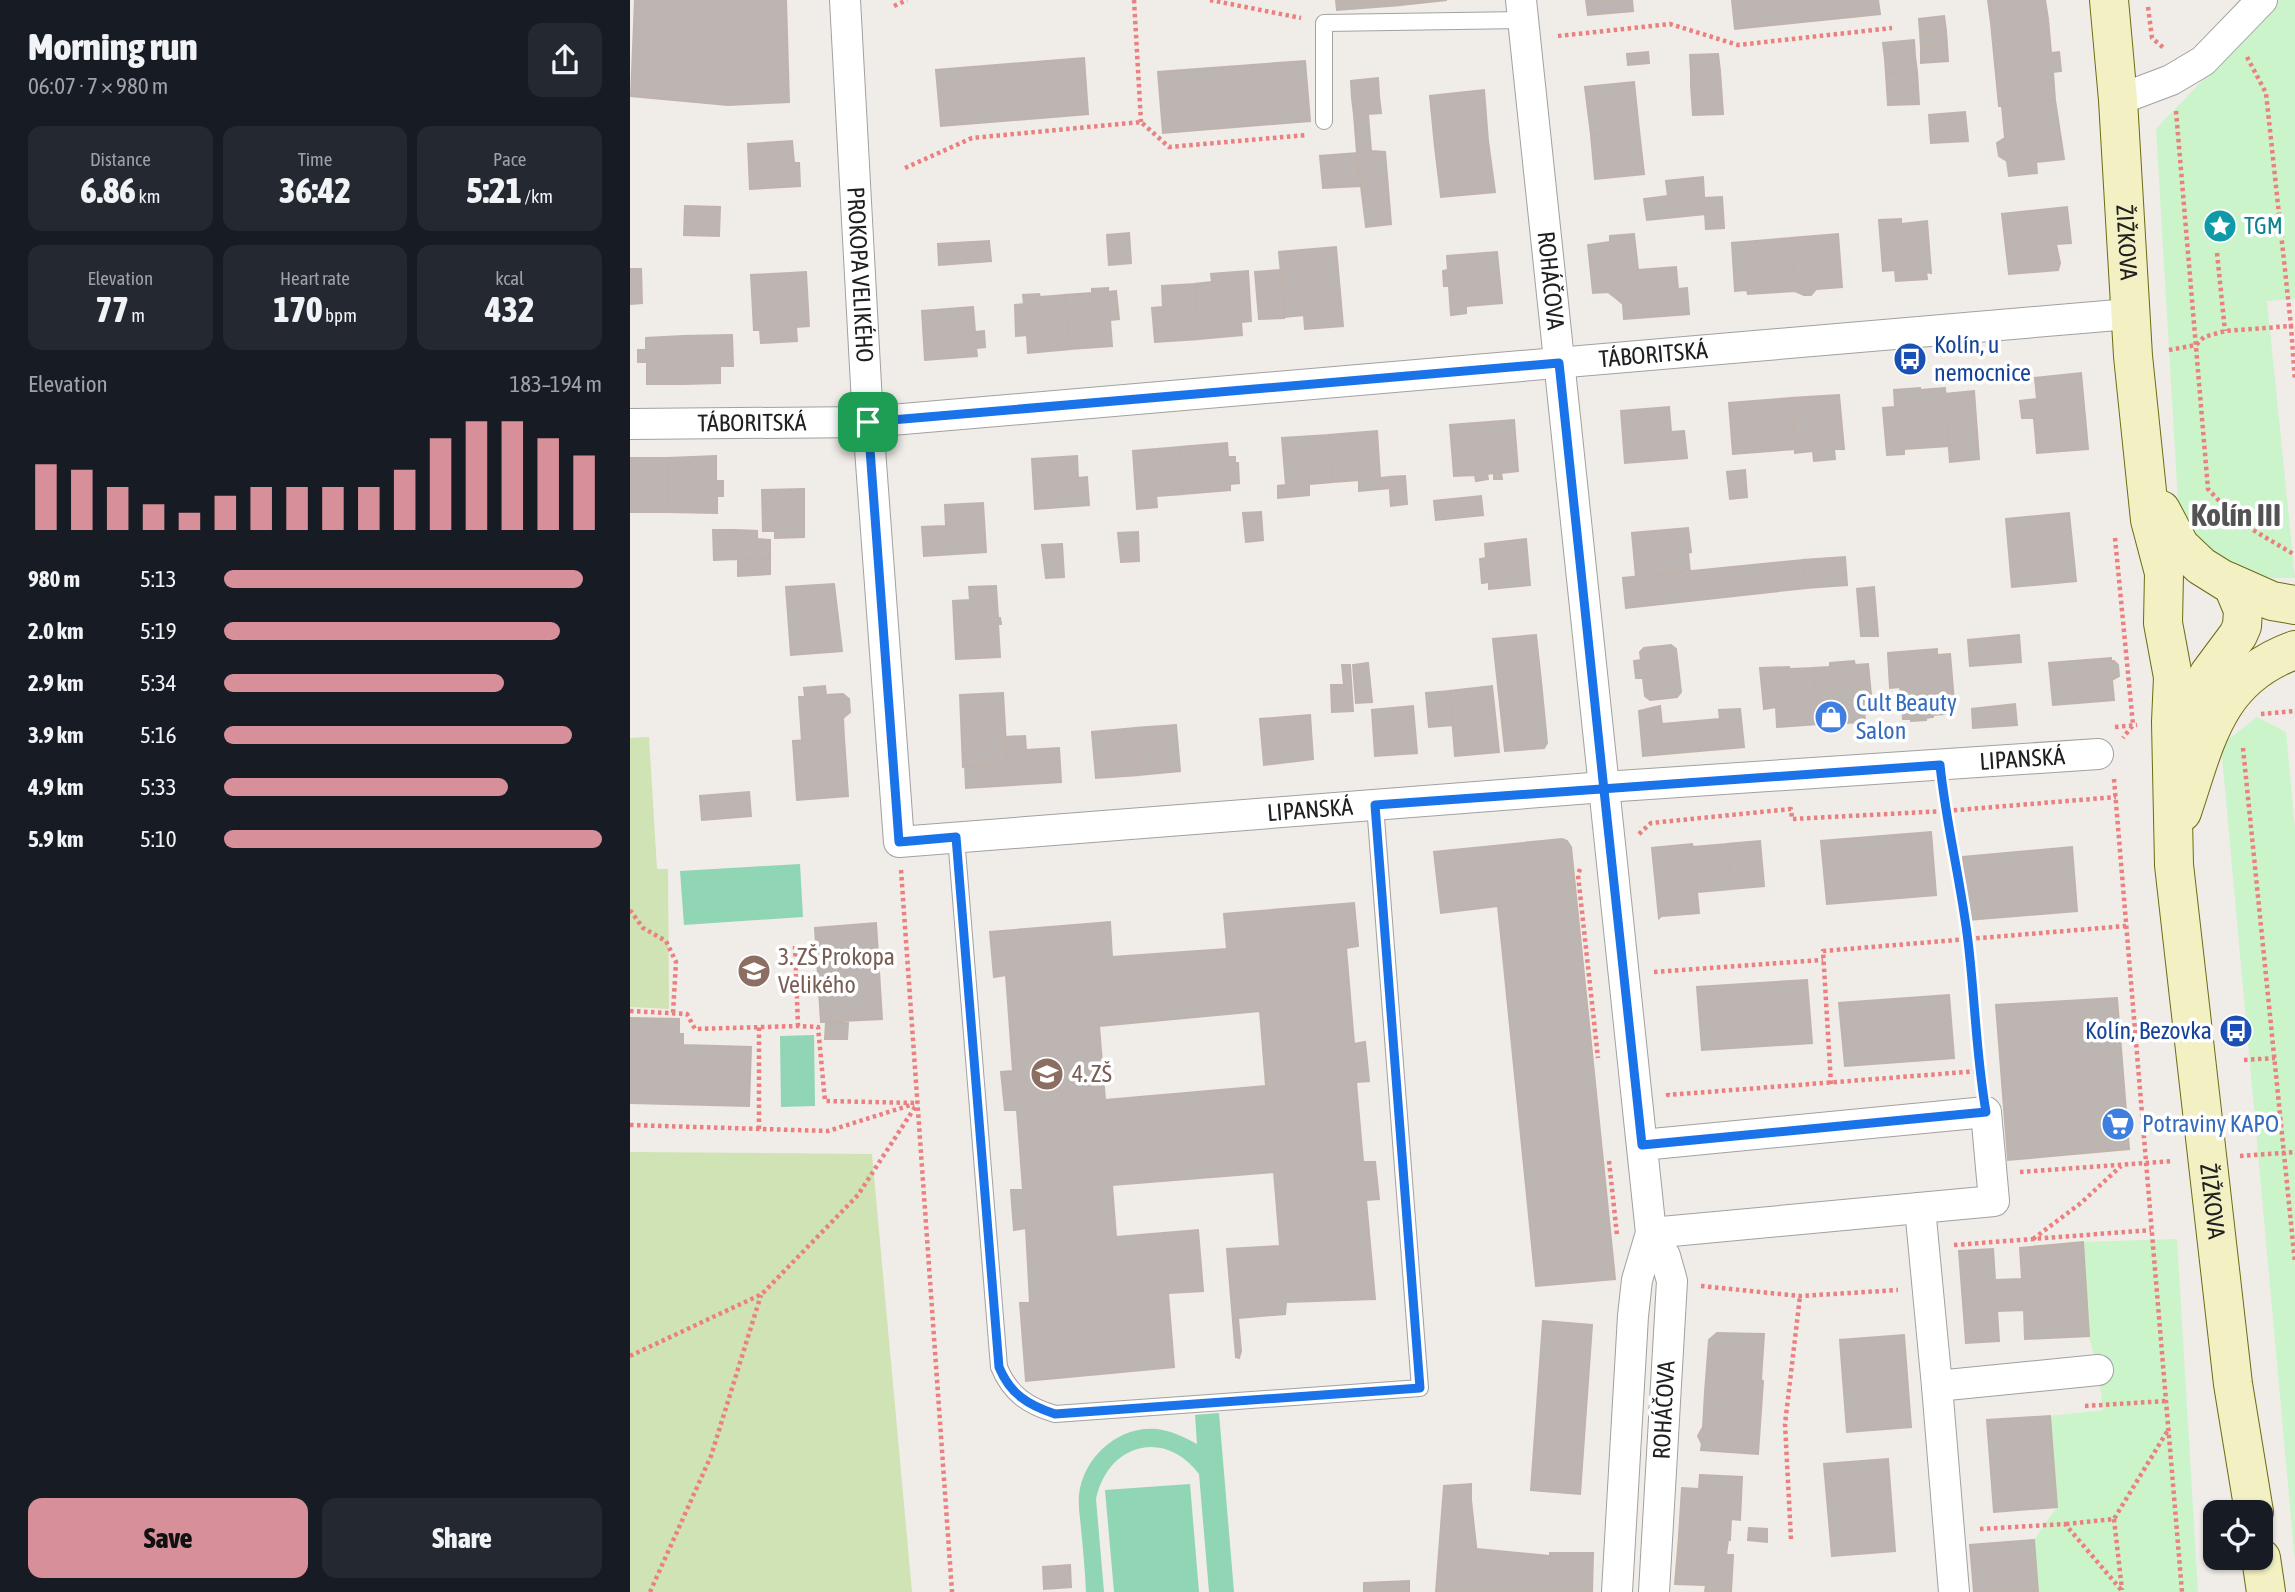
<!DOCTYPE html>
<meta charset="utf-8">
<style>
body{margin:0;font-family:"Asap Condensed",sans-serif;background:#242831;color:#f1f3f6;height:100vh;display:flex;flex-direction:column;font-size:26px;white-space:nowrap}
*{box-sizing:border-box;margin:0}
p{font-size:23px;color:#9ea1a6}
.icon{flex:none;width:38px;height:38px;fill:none;stroke:currentColor;stroke-width:2;stroke-linecap:round;stroke-linejoin:round}
.map{position:relative;flex:1;overflow:hidden}
.details{display:flex;flex-direction:column;background:#171b24;width:630px}
.details>*{flex:none}
.buttons{position:absolute;left:1573px;top:1500px;display:grid;gap:14px}
.buttons a{display:grid;place-items:center;width:70px;height:70px;border-radius:14px;background:#171b24;box-shadow:0 2px 5px #0004;font-size:35px}
.pin{position:absolute;display:grid;place-items:center;width:60px;height:60px;color:#fff;margin:-30px;border-radius:14px;box-shadow:0 4px 10px #0006}
.round{display:grid;place-items:center;flex:none;width:74px;height:74px;border-radius:14px;background:#242831}
.overview{display:flex;align-items:center;justify-content:space-between;height:119px;padding:0 28px}
h1{font-size:38px;font-weight:800;line-height:52px}
.figures{display:grid;grid-template-columns:repeat(3,1fr);gap:10px;height:119px;padding:7px 28px}
.figures div{display:grid;align-content:center;border-radius:14px;background:#242831;text-align:center}
.figures b{font-size:35px;font-weight:800}
.figures small{font-size:19px;font-weight:400}
.figures p{font-size:19px}
.chart{height:196px;padding:14px 28px}
.chart p{display:flex;justify-content:space-between}
.chart svg{width:100%;height:126px;margin-top:7px;stroke:#d79099;stroke-width:6}
.action{display:flex;gap:14px;margin-top:auto;padding:14px 28px}
.action a{flex:1;height:80px;border-radius:14px;background:#d79099;color:#111;font-size:28px;font-weight:800;line-height:80px;text-align:center}
.action a+a{background:#242831;color:#f1f3f6}
ul{padding:0 28px;list-style:none;font-size:23px}
li{display:grid;grid-template-columns:112px 84px 1fr;align-items:center;height:52px}
li i{height:18px;border-radius:9px;background:#d79099}
main{display:flex;flex:1;min-height:0}
.map>svg:first-child{display:block}
.grass{fill:#d0e3b4}
.park{fill:#cbf4cb}
.pitch{fill:#90d5b4}
.building{fill:#bdb5b1;stroke:#c0b3ac;stroke-width:2;fill-rule:evenodd}
.lines{fill:none;stroke-linecap:round;stroke-linejoin:round}
.lane-casing{stroke:#a1a1a1;stroke-width:18}
.street-casing{stroke:#a1a1a1;stroke-width:32}
.secondary-casing{stroke:#6b6c12;stroke-width:40}
.path{stroke:#ea807f;stroke-width:4.5;stroke-dasharray:3.5 3.5;stroke-linecap:butt}
.lane{stroke:#fff;stroke-width:16}
.street{stroke:#fff;stroke-width:30}
.secondary{stroke:#f3f1c3;stroke-width:38}
.route-casing{stroke:#fff;stroke-width:14}
.route{stroke:#1a73e8;stroke-width:9}
.labels{text-anchor:middle;stroke-width:7;stroke-linejoin:round;paint-order:stroke}
.culture-label{font-size:24px;fill:#0d838f;stroke:#fff;text-anchor:start}
.street-label{font-size:24px;fill:#202020;stroke:#fff}
.transit-label{font-size:24px;fill:#164399;stroke:#fff;text-anchor:start}
.shop-label{font-size:24px;fill:#366cbe;stroke:#fff;text-anchor:start}
.education-label{font-size:24px;fill:#785e54;stroke:#fff;text-anchor:start}
.district-label{font-size:32px;font-weight:bold;fill:#535353;stroke:#fff}
</style>
<main>
<section class="details">
<div class="overview"><div><h1>Morning run</h1><p>06:07 · 7 × 980 m</p></div><a class="round"><svg class="icon" aria-label="share" viewBox="0 0 24 24"><path d="M12 15V3M7 8l5-5 5 5M5 13v7h14v-7"/></svg></a></div>
<div class="figures">
<div><p>Distance</p><b>6.86<small> km</small></b></div>
<div><p>Time</p><b>36:42</b></div>
<div><p>Pace</p><b>5:21<small> /km</small></b></div>
</div>
<div class="figures">
<div><p>Elevation</p><b>77<small> m</small></b></div>
<div><p>Heart rate</p><b>170<small> bpm</small></b></div>
<div><p>kcal</p><b>432</b></div>
</div>
<div class="chart"><p><span>Elevation</span>183–194 m</p>
<svg viewBox="0 0 160 44" preserveAspectRatio="none"><path d="M5 44V21M15 44V23M25 44V29M35 44V35M45 44V38M55 44V32M65 44V29M75 44V29M85 44V29M95 44V29M105 44V23M115 44V12M125 44V6M135 44V6M145 44V12M155 44V18"/></svg>
</div>
<ul>
<li><b>980 m</b>5:13<i style="width:95%"></i></li>
<li><b>2.0 km</b>5:19<i style="width:89%"></i></li>
<li><b>2.9 km</b>5:34<i style="width:74%"></i></li>
<li><b>3.9 km</b>5:16<i style="width:92%"></i></li>
<li><b>4.9 km</b>5:33<i style="width:75%"></i></li>
<li><b>5.9 km</b>5:10<i style="width:100%"></i></li>
</ul>
<div class="action"><a>Save</a><a>Share</a></div>
</section>
<div class="map">
<svg width="1665" height="1592" viewBox="0 0 1665 1592">
<rect width="100%" height="100%" fill="#f0ece8"/>
<path class="grass" d="M19,737L27,869H38L39,1009L0,1007V738Z
M0,1152L242,1154L282,1592H0Z"/>
<path class="park" d="M1649,0H1665V299L1637,301L1665,578H1633L1571,547L1549,519L1526,129Z
M1627,717L1656,732L1665,828V1562L1591,745Z
M1547,1239L1568,1592H1408L1404,1540L1427,1507L1420,1416L1473,1410L1468,1370L1459,1336L1453,1242Z"/>
<path class="pitch" d="M170,864L173,917L54,925L50,871Z
M184,1035L185,1106L151,1107L150,1036Z
M589,1413L604,1592H579L569,1474C534,1428 478,1444 466,1499L474,1592H456C455,1571 453,1549 451,1528C450,1517 448,1506 449,1495C453,1457 489,1425 527,1429C542,1431 554,1437 567,1444L565,1415Z
M560,1484L569,1592H484L475,1490Z"/>
<path class="building" d="M5,0H156L159,102L98,105L1,96Z
M706,0H770L771,5L707,10Z
M770,0H817L771,5Z
M956,0H1002L1003,11L958,15Z
M1102,0H1248L1250,14L1105,29Z
M1358,0H1415L1418,19L1361,23Z
M1314,16L1316,31L1290,32L1289,19Z
M1418,19L1421,53L1429,52L1431,71L1423,72L1425,100L1369,106L1361,23Z
M1316,31L1317,45L1291,47L1290,32Z
M1284,40L1285,56L1255,59L1253,43Z
M1317,45L1318,61L1291,63V47Z
M1018,52L1019,63L998,65L997,54Z
M1088,54L1090,71L1061,72L1060,55Z
M1285,56L1287,72L1256,74L1255,59Z
M454,58L458,114L311,126L306,70Z
M675,61L680,121L533,133L528,72Z
M1090,71L1091,85L1061,86V72Z
M1287,72L1288,87L1257,89L1256,74Z
M748,78L749,96L722,98L721,81Z
M1004,82L1009,130L961,135L955,87Z
M1091,85L1092,99L1062,100L1061,86Z
M1288,87L1289,104L1258,105L1257,89Z
M854,90L858,141L805,147L800,96Z
M749,96L751,113L724,115L722,98Z
M1092,99L1093,114L1063,115L1062,100Z
M1425,100L1434,159L1406,162L1407,173L1379,176L1377,161L1369,156L1367,143L1375,138L1372,106Z
M1335,112L1338,141L1301,143L1299,115Z
M738,114L741,151L727,153L724,115Z
M1009,130L1014,174L965,179L961,135Z
M162,141L164,163H169L170,186L120,189L118,144Z
M858,141L865,192L811,197L805,147Z
M741,151L755,152L761,224L736,227L727,153Z
M727,153L730,186L693,188L690,156Z
M1073,177L1075,214L1017,220L1014,199L1038,196L1036,181Z
M1092,197L1094,228L1076,229L1074,198Z
M55,206L90,207L89,236L54,235Z
M1437,207L1441,243L1426,244L1430,263L1428,270L1379,274L1372,214Z
M1271,219V224L1297,221L1301,273L1296,272L1297,279L1266,281L1265,270L1253,271L1249,220Z
M499,233L501,263L479,265L477,235Z
M1004,234L1008,270L986,298L978,292L963,293L958,245L980,242V236Z
M1208,234L1212,287L1186,289L1181,295H1174L1165,291L1161,238Z
M1161,238L1165,291L1118,294L1117,290L1105,291L1102,243Z
M359,241L361,261L309,265L308,244Z
M706,247L713,326L675,329L674,315L655,317L649,252Z
M867,252L872,303L836,306V313L821,315L819,286H814L813,271L818,270L817,256Z
M1046,267L1048,289L1057,288L1059,314L994,319L993,304L986,298L1008,270Z
M0,269H11L12,303L0,304Z
M651,270L654,318L629,319L625,272Z
M618,271L621,321L611,322L612,335L569,339L565,284L582,282L581,274Z
M176,272L179,326L166,327L167,341L131,343L130,330H124L121,275Z
M565,284L569,339L525,342L522,308L533,307L532,286Z
M478,288V292L486,291L489,319L480,320L482,346L440,349L435,295L462,293V289Z
M409,294L410,297L435,295L440,349L398,353L397,335L386,336L385,305L394,304L393,295Z
M343,307L345,332L354,331L355,347L346,348L347,356L295,360L292,311Z
M102,335L103,366H90V383L53,384L52,336Z
M52,336L53,384H17V362H8V350H16V338Z
M1451,373L1458,449L1407,453L1404,418H1392L1390,401L1407,399L1405,378Z
M1290,388V390L1315,388L1319,446L1274,449V454L1257,455L1253,408L1265,407L1264,390Z
M1344,391L1349,459L1320,462L1315,394Z
M1209,395L1214,449H1204L1205,459L1184,461L1183,451L1165,453L1161,398Z
M1161,398L1165,449L1103,454L1099,403Z
M1039,407L1041,432L1054,431L1057,458L995,463L991,411Z
M884,420L888,471L871,473L872,479H864V473L857,474L858,479L846,481L845,475L824,476L820,425Z
M747,431L750,478L759,477L760,488L729,491V480L703,482L699,435Z
M699,435L703,482L679,484V495L648,498V486L656,485L652,438Z
M597,443L598,457H605V463H608L609,483L600,484V490L553,494L550,447Z
M550,447L553,494L526,496L527,507L507,509L503,451Z
M86,456V481H93V496H87V513L38,512V458Z
M447,456L448,478L457,477L459,505L405,509L402,459Z
M0,458H38V512H0Z
M1115,470L1117,497L1100,499L1097,472Z
M775,476L777,504L761,506L759,477Z
M174,489V537L145,538V531H133L132,490Z
M851,496L853,515L806,520L804,501Z
M353,503L356,552L294,556L292,527L316,526L315,505Z
M631,512L633,540L616,542L613,513Z
M1439,513L1446,581L1382,587L1376,519Z
M1058,528L1061,552L1058,553L1060,572L1006,577L1002,533Z
M83,530H106V559L84,560Z
M106,530L127,531V539L140,540V558L106,559Z
M508,532L509,561L491,562L488,533Z
M896,539L900,585L859,589V582L852,583L850,559L856,558L855,544Z
M432,544L434,577L416,578L412,545Z
M1215,557L1217,585L1176,588L1173,560Z
M140,558V574L108,576V559Z
M1173,560L1176,588L996,608L993,578Z
M204,584L212,651L161,655L156,587Z
M366,586L368,618H370L371,624H368L370,657L326,659L323,601L340,600L339,587Z
M1244,587L1248,636H1231L1227,589Z
M906,635L911,681L868,686L863,639Z
M1389,635L1391,662L1340,666L1338,640Z
M1041,645L1046,649L1051,692L1047,697L1020,700L1015,696L1013,678H1006L1004,661L1011,660L1010,652L1014,648Z
M1307,649V655L1320,654L1325,713L1303,715V717L1296,718V720L1281,721V719H1273L1270,687L1260,688L1258,653Z
M1481,658V661H1484L1488,665L1489,676L1482,680L1484,700L1423,705L1419,663Z
M1224,661L1225,665L1238,664L1242,705L1234,707L1235,722L1188,724L1183,668L1200,667V663Z
M738,663L742,702L726,703L723,665Z
M712,665H720L723,711L702,712L701,685H714Z
M1159,667L1160,669L1183,668L1188,724L1147,727L1146,707L1134,709L1130,668Z
M911,681L917,743L914,748L875,751L868,686Z
M195,686L196,695L213,694L219,699L220,712L213,718L214,738L172,741L169,697H175L174,688Z
M862,686L869,752L825,756L820,691Z
M820,691L822,725L799,727L796,693Z
M373,693L377,764L333,767L330,695Z
M1385,704L1387,725L1343,728L1342,709Z
M783,706L787,753L745,756L742,710Z
M1030,706L1032,724L1090,719L1089,710L1110,709L1114,747L1013,756L1009,711Z
M680,715L683,759L634,765L630,719Z
M546,725L550,771L509,775L505,728Z
M505,728L509,775L466,778L462,732Z
M395,736L396,750L429,748L431,782L336,788L335,766L377,764L375,737Z
M214,738L218,796L167,800L163,741Z
M119,792L121,816L72,820L70,796Z
M1301,832L1306,895L1197,904L1191,841Z
M932,839L937,841L941,847L985,1279L906,1286L868,906L811,913L804,852Z
M1130,841L1134,886L1101,889L1097,844Z
M1062,844L1063,847L1097,844L1101,889L1067,892L1069,913L1031,916L1029,918L1022,848Z
M1442,847L1447,911L1338,920L1333,857Z
M724,903L728,946L716,948L724,1044L735,1042L739,1081L726,1082L733,1162H745L749,1199L736,1200L745,1299L656,1302L655,1314L608,1318L611,1351L609,1358L606,1357L597,1249L650,1246L644,1172L482,1185L486,1237L568,1230L573,1291L538,1293L544,1367L396,1381L390,1303H400L396,1228L384,1230L381,1190H393L387,1110H375L371,1072L383,1071L376,975L364,977L360,932L480,922L482,957L597,949L594,914ZM630,1011L636,1086L475,1100L469,1026Z
M246,923L252,1019L191,1022L185,928Z
M1177,980L1182,1043L1072,1050L1067,987Z
M1319,995L1324,1058L1215,1066L1209,1003Z
M1487,998L1499,1149L1378,1160L1366,1005Z
M0,1018L49,1019V1034H53V1045L121,1047L119,1106L0,1103Z
M196,1023H218L217,1039H195Z
M1453,1242L1459,1336L1395,1339L1394,1310L1367,1311L1369,1341L1336,1343L1329,1251L1363,1249L1365,1280L1392,1279L1390,1248Z
M913,1321L962,1325L950,1494L901,1490Z
M1087,1333L1134,1334L1131,1380L1133,1381L1132,1396L1075,1392L1079,1340Z
M1274,1335L1281,1427L1217,1432L1210,1340Z
M1075,1392L1132,1396L1128,1454L1071,1450L1072,1444L1068,1436L1073,1427Z
M1420,1416L1427,1507L1364,1512L1357,1420Z
M1258,1459L1265,1551L1202,1556L1194,1464Z
M1070,1475L1112,1477L1110,1520L1101,1519L1100,1540L1049,1536L1052,1488L1069,1489Z
M841,1484V1500L851,1592H806L814,1486Z
M1119,1528L1137,1529V1542L1118,1540Z
M1049,1536L1098,1540L1096,1555H1103L1101,1592H1075L1076,1585L1045,1584Z
M1404,1540L1408,1592H1344L1340,1545Z
M847,1549L920,1556V1553H963L962,1592H851Z
M440,1565L441,1587L414,1589L413,1567Z
M779,1581V1592H734V1583Z"/>
<g class="lines">
<defs>
<path id="lane" d="M694,121V23L893,20
M326,837L369,1367C380,1394 398,1406 425,1414L790,1388L745,805"/>
<g id="street">
<path id="s1" d="M215,0L238,422L269,842L974,787L1468,754"/>
<path id="s2" d="M891,0L1021,1233L1007,1280L1003,1316L987,1592"/>
<path d="M1488,100L1541,80L1573,61L1632,0"/>
<path id="s3" d="M0,424L238,422L1499,314"/>
<path d="M1012,1145L1356,1112L1364,1201L1021,1233"/>
<path d="M1290,1208L1307,1386L1468,1370"/>
<path d="M1021,1233L1035,1256L1042,1281L1024,1592"/>
<path d="M1307,1386L1324,1592"/>
</g>
<g id="secondary">
<path id="s4" d="M1479,0L1488,100L1503,356L1520,520L1534,573L1533,623L1543,677L1541,722L1544,865L1603,1384L1624,1512"/>
<path d="M1531,510L1550,546L1571,566L1603,586L1613,610L1612,626L1608,635L1579,674L1555,721L1551,738"/>
<path d="M1597,581L1642,601L1665,605"/>
<path d="M1552,812C1576,741 1586,678 1665,650"/>
<path d="M1631,1558L1636,1592"/>
</g>
</defs>
<use href="#lane" class="lane-casing"/>
<use href="#street" class="street-casing"/>
<use href="#secondary" class="secondary-casing"/>
<path class="path" d="M504,0L511,122
M580,0L671,18
M264,6L277,0
M1518,7L1522,38L1535,49
M928,36L1040,24L1108,45L1262,28
M1617,57L1636,93L1661,326H1665
M1546,111L1578,489L1608,521L1665,555
M275,168L342,138L511,122L539,147L677,135
M1587,253L1595,331
M1539,350L1566,345L1574,337L1595,331L1661,326L1665,381
M1485,538L1503,725L1493,738
M1631,714L1665,711
M1485,727L1507,725
M1613,748L1665,1263
M1484,779L1552,1592
M1313,794L1338,939L1351,1083
M1009,834L1021,823L1161,809L1162,819L1315,811L1486,797
M950,869L948,875L968,1058
M271,870L322,1592
M0,910L13,928L36,941L46,962L43,1013
M165,946L168,1026
M1024,972L1193,960
M0,1011L57,1014L65,1029L168,1026L188,1027L195,1101L287,1103
M1614,1060L1645,1058
M1201,1084L1193,951L1496,926
M1038,1093V1095L1349,1071
M0,1125L198,1131L284,1104
M129,1129V1027
M1610,1156L1665,1152
M979,1161L987,1235
M1390,1172L1542,1161
M1403,1239L1451,1203L1491,1166
M1324,1245L1521,1230
M1071,1286L1170,1296L1268,1290
M0,1356L132,1294L228,1195L287,1104
M1455,1406L1536,1401
M1484,1519L1492,1590
M1436,1524L1484,1519L1538,1430
M1350,1529L1435,1524L1493,1592
M1161,1539L1155,1424L1170,1296
M20,1592L81,1456L131,1295"/>
<use href="#lane" class="lane"/>
<use href="#street" class="street"/>
<use href="#secondary" class="secondary"/>
</g>
<g class="lines">
<defs>
<path id="route" d="M238,422L269,842L326,837L369,1367C380,1394 398,1405 425,1414L790,1388L745,805L1310,765C1316,824 1331,882 1338,941C1345,998 1346,1055 1356,1112L1012,1145C985,894 958,642 932,391L929,363L238,422"/>
</defs>
<use href="#route" class="route-casing"/>
<use href="#route" class="route"/>
</g>
<defs>
<symbol id="sight-disc" viewBox="-11 -11 22 22"><circle r="9.5" fill="#0f9aa8" stroke="#fff"/><path d="M0-6L1.8-2.2L6-1.7L2.9 1.2L3.7 5.4L0 3.3L-3.7 5.4L-2.9 1.2L-6-1.7L-1.8-2.2Z" fill="#fff"/></symbol>
<symbol id="bus-disc" viewBox="-11 -11 22 22"><circle r="9.5" fill="#1a4fb4" stroke="#fff"/><path d="M-5-6H5V4H4V6H2V4H-2V6H-4V4H-5ZM-3.5-4V0h7V-4ZM-3.5 1.2v1.5H-2V1.2ZM2 1.2v1.5H3.5V1.2Z" fill="#fff"/></symbol>
<symbol id="shop-disc" viewBox="-11 -11 22 22"><circle r="9.5" fill="#3f7fe0" stroke="#fff"/><path d="M-5-2.5h2.3a2.7 3.5 0 0 1 5.4 0H5L5.5 6h-11ZM-1.5-2.5h3a1.5 2.3 0 0 0-3 0Z" fill="#fff"/></symbol>
<symbol id="school-disc" viewBox="-11 -11 22 22"><circle r="9.5" fill="#8d6e63" stroke="#fff"/><path d="M0-5L7-2L0 1L-7-2ZM-4 1L0 2.5L4 1V4Q0 6-4 4Z" fill="#fff"/></symbol>
<symbol id="supermarket-disc" viewBox="-11 -11 22 22"><circle r="9.5" fill="#3f7fe0" stroke="#fff"/><path d="M-6-5.5h2.5l.6 2H6L4.5 2H-2.5L-4.4-4H-6ZM-1.5 3.2a1.3 1.3 0 1 0 .1 0ZM3 3.2a1.3 1.3 0 1 0 .1 0Z" fill="#fff"/></symbol>
</defs>
<g fill-rule="evenodd">
<use href="#sight-disc" x="1571" y="207" width="38" height="38"/>
<use href="#bus-disc" x="1261" y="340" width="38" height="38"/>
<use href="#shop-disc" x="1182" y="698" width="38" height="38"/>
<use href="#school-disc" x="105" y="952" width="38" height="38"/>
<use href="#bus-disc" x="1587" y="1012" width="38" height="38"/>
<use href="#school-disc" x="398" y="1055" width="38" height="38"/>
<use href="#supermarket-disc" x="1469" y="1105" width="38" height="38"/>
</g>
<g class="labels">
<g class="culture-label">
<text x="1614" y="234">TGM</text>
</g>
<g class="street-label">
<text dy="8" stroke="none"><textPath href="#s4" startOffset="243">ŽIŽKOVA</textPath></text>
<text dy="8" stroke="none"><textPath href="#s1" startOffset="275">PROKOPA VELIKÉHO</textPath></text>
<text dy="8" stroke="none"><textPath href="#s2" startOffset="282">ROHÁČOVA</textPath></text>
<text dy="8" stroke="none"><textPath href="#s3" startOffset="1026">TÁBORITSKÁ</textPath></text>
<text dy="8" stroke="none"><textPath href="#s3" startOffset="122">TÁBORITSKÁ</textPath></text>
<text dy="8" stroke="none"><textPath href="#s1" startOffset="1970">LIPANSKÁ</textPath></text>
<text dy="8" stroke="none"><textPath href="#s1" startOffset="1256">LIPANSKÁ</textPath></text>
<text dy="8" stroke="none"><textPath href="#s4" startOffset="1208">ŽIŽKOVA</textPath></text>
<text transform="translate(1034 1410) rotate(-87)" y="8">ROHÁČOVA</text>
</g>
<g class="transit-label">
<text x="1304" y="353">Kolín, u<tspan x="1304" dy="28">nemocnice</tspan></text>
<text x="1582" y="1039" text-anchor="end">Kolín, Bezovka</text>
</g>
<g class="shop-label">
<text x="1226" y="711">Cult Beauty<tspan x="1226" dy="28">Salon</tspan></text>
<text x="1512" y="1132">Potraviny KAPO</text>
</g>
<g class="education-label">
<text x="148" y="965">3. ZŠ Prokopa<tspan x="148" dy="28">Velikého</tspan></text>
<text x="442" y="1082">4. ZŠ</text>
</g>
<g class="district-label">
<text x="1606" y="526">Kolín III</text>
</g>
</g>
</svg>
<div class="buttons">
<a><svg class="icon" aria-label="locate" viewBox="0 0 24 24"><circle cx="12" cy="12" r="6"/><path d="M12 2v4M12 18v4M2 12h4M18 12h4"/></svg></a>
</div>
<div class="pin" style="left:238px;top:422px;background:#1e9e55"><svg class="icon" aria-label="arrive" viewBox="0 0 24 24"><path d="M6 21V4h12l-3 4 3 4H6"/></svg></div>
</div>
</main>
